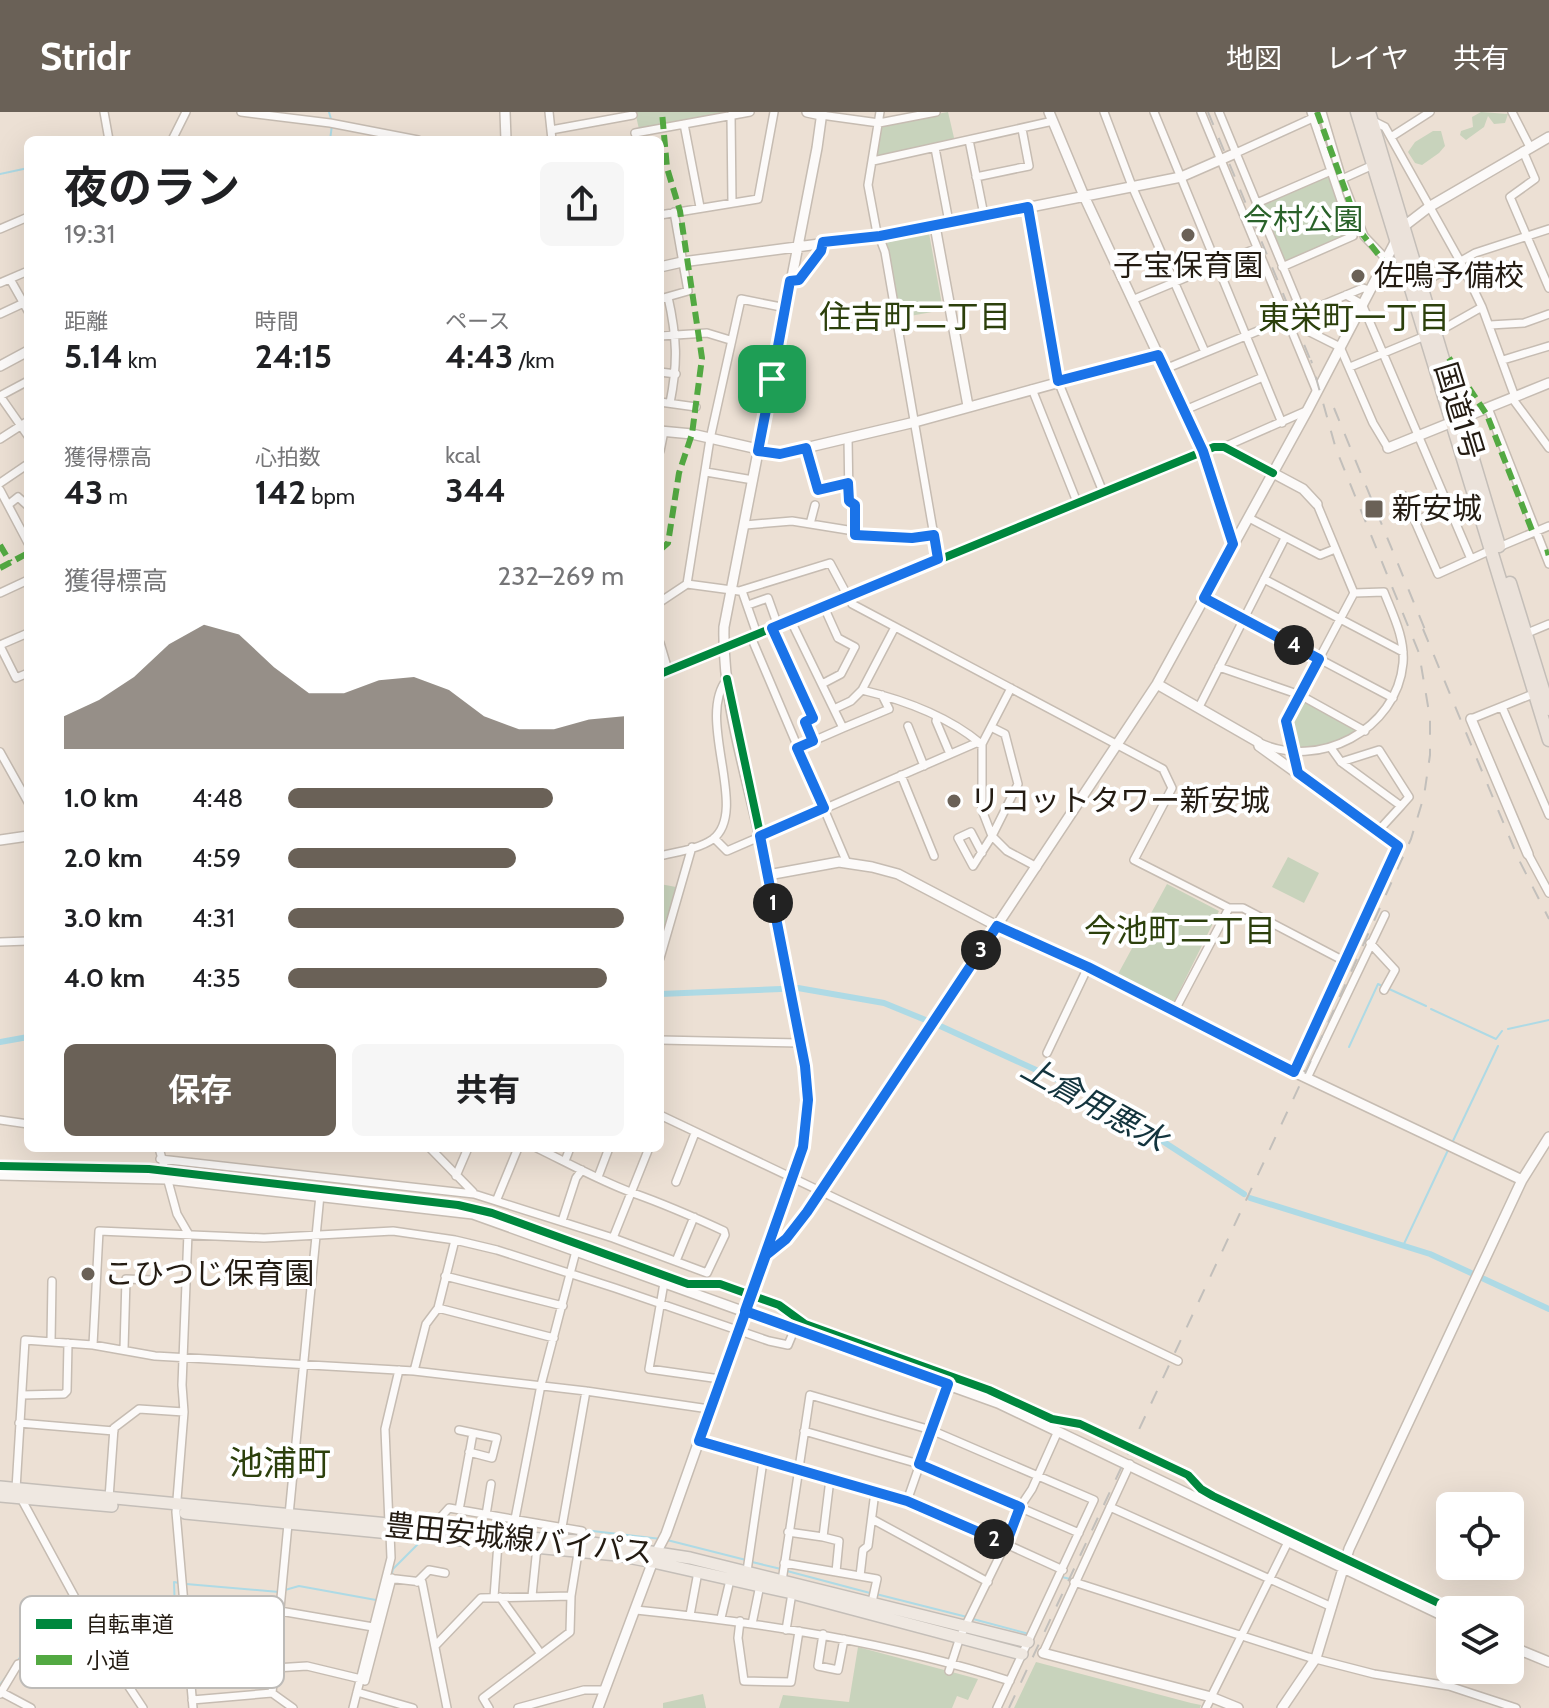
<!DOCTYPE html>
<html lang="ja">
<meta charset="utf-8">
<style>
body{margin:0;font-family:Cabin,"Noto Sans JP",sans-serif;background:#f6f6f6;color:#202124;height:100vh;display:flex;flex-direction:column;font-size:30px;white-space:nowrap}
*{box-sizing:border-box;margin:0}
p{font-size:26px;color:#757577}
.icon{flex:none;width:44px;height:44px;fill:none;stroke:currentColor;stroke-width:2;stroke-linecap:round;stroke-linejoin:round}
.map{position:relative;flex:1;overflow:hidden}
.details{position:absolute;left:24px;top:24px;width:640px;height:1016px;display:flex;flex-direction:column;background:#fff;border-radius:12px;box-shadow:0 8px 32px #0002}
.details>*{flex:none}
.controls{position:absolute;left:1436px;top:1380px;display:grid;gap:16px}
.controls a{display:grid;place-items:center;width:88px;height:88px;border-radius:12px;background:#fff;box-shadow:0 8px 32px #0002;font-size:40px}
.pin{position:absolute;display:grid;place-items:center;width:68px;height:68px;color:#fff;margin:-34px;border-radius:16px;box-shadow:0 4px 12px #0006}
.km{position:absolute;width:40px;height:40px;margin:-20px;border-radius:50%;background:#222;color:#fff;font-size:22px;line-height:40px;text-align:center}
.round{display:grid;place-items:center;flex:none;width:84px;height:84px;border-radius:12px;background:#f6f6f6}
.summary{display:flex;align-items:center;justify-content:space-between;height:136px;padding:0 40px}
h1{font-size:44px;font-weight:700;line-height:60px}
.figures{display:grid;grid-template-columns:repeat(3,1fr);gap:12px;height:136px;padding:8px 40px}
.figures div{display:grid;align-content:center}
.figures b{font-size:34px;font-weight:700}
.figures small{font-size:22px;font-weight:400}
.figures p{font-size:22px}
.chart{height:224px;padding:16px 40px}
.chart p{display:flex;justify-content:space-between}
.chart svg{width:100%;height:144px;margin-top:8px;fill:#6a6157;opacity:.7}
.primary-button{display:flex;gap:16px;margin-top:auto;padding:16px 40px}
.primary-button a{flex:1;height:92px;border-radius:12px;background:#6a6157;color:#fff;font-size:32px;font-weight:700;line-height:92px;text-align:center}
.primary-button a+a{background:#f6f6f6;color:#202124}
ul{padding:0 40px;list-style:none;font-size:26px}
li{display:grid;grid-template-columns:128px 96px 1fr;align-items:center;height:60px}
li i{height:20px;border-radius:10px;background:#6a6157}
header{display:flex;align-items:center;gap:48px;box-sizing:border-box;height:112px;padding:0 40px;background:#6a6157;color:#fff}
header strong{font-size:38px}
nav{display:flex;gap:44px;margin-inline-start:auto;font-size:28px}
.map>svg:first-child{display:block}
.green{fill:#c8d3bc}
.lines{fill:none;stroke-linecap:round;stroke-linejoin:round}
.stream{stroke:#aedae5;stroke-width:2}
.canal{stroke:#aedae5;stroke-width:6}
.minor-casing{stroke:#c6bcb2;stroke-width:10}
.tertiary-casing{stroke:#c6bcb2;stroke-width:12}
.primary-casing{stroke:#c4beb8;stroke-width:14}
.trunk-casing{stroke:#c4beb8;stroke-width:15}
.minor{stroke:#fcfaf9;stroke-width:7}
.tertiary{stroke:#fcfaf9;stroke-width:9}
.primary{stroke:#efe8e1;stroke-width:11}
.trunk{stroke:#ebe2da;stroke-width:12}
.rail{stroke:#c2bfbb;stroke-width:2;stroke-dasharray:14 14;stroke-linecap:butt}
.quiet{stroke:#53a942;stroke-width:6;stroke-dasharray:12 6;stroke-linecap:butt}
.cycleway-casing{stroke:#fff;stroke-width:13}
.cycleway{stroke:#00873e;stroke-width:8}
.route-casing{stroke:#fff;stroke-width:16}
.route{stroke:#1a73e8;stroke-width:10}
.poi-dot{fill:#6a6157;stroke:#fff;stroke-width:3}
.labels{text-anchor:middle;stroke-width:8;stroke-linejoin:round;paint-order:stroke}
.park-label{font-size:30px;fill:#2a622a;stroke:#fff}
.poi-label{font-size:30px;fill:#241c13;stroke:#fff;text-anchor:start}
.street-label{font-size:30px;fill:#241c13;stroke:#fff}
.neighbourhood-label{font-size:32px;fill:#2c400c;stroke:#fff}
.water-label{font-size:32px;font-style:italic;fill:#13343d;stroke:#fff}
.quarter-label{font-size:34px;fill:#2c400c;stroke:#fff}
.key{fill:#fff;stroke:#bdbbb8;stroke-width:2}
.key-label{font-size:22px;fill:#241c13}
</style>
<header>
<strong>Stridr</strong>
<nav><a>地図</a><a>レイヤ</a><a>共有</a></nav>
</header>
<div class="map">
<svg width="1549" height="1596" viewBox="0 0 1549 1596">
<rect width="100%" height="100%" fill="#ece0d4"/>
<path class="green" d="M635,0H740L639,17Z
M948,0L955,30L875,47L881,12Z
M1481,0L1508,2L1505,11L1494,12L1488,4L1484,15L1466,28L1460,23L1461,19L1473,15L1472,5Z
M1433,19H1441L1445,34L1439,41L1422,53L1415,51L1408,40L1415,30Z
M1328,63L1349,117L1347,123L1285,151L1260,94L1262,91Z
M929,121L943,198L899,206L885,131Z
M1300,587H1304L1359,617V620L1327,634L1298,637L1295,635L1289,609Z
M1288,745L1319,761L1304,791L1272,775Z
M660,772L676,775L660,833Z
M1167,772L1219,799L1174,890L1118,862Z
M858,1535L978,1567L968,1588L957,1584L952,1596H779L783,1583L849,1590Z
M1036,1550L1191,1591L1201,1593L1200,1596H1014Z
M703,1582L706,1596H663V1591Z"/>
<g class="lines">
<path class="stream" d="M329,0L331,7
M330,28L332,13
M0,62L28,56
M1387,876L1426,894
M1431,897L1496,927L1502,919
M1508,917L1549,908
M1349,935L1378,872L1382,874
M1452,1031L1498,934
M1403,1134L1449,1036
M447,1404L450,1400L471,1403
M584,1418L661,1427
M667,1428L746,1448
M752,1450L781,1457
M787,1459L870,1481
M391,1465L393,1457L422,1428
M1062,1465L1074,1468
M186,1472L279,1480
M285,1478L299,1474L376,1488
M876,1482L967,1505
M973,1507L1029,1522
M96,1520C122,1512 152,1514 175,1500L174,1470L179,1471
M0,1573L21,1544L90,1522"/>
<path class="canal" d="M798,876L884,891L928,909
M660,882L781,877
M938,913L1093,984L1244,1082
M0,930L28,925
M1250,1086L1430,1142L1549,1197"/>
<defs>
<path id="minor" d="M104,0L109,28
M241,0L330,11L418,28
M549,0L552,28
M880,0L868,73L876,116L885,140L938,447
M1104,0L1132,74L1205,240
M1154,0L1282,311
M1201,0L1317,280
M1219,0L1310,220L1340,235L1373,311L1388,336
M1322,0L1342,67L1364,124L1386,147
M1512,0L1530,35
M731,3L732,90
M821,3L879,11L936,0
M1373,9L1385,15L1460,149L1482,195L1515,285
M684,12L700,95
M551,18L633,3
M635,21L750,0
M1391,25L1430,0
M172,28L186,0
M969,28L984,103
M935,36L949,110
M1523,39L1535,67L1510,85L1549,176
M1236,41L1315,5
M873,49L1053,9
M976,65L1029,54L1022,17
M1342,67L1373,53
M1257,91L1331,59
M1028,95L1058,269L1103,380
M660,103L758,87L774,0
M0,117L28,105
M1282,155L1353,124L1311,0
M10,167L28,199
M790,169L799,168L821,139L823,130
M0,171L28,159
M1421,172L1475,141L1549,117
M1346,183L1362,192L1471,447
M668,185C677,225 678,251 670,291
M660,187L688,179L674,100
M1132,188L1257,136
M1303,201L1363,176L1369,178
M0,202L28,189
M1490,213L1524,211L1549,202
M1436,221L1482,195
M660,224L707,221L730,228
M1503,248L1549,234
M1350,255L1425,224
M1165,257L1287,207
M660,260L676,262
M1032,277L1077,390
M0,284L28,324
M0,284L28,269
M1512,286L1549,336
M660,290L696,295
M1488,296L1549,452
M1185,298L1263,265
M0,327L28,309
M1224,335L1306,299
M806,336L818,378L848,371
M660,339L664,319
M706,360L753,368
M0,371L28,352
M0,378L28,431
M1404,384L1438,462L1491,438
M1317,392L1354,481
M8,393L18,385L28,394
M1249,406L1320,443L1335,437
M1415,409L1447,395
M810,412L815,393
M745,413L792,409L854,419L855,393L849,389L848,326
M854,419L855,423L912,426L934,423
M1499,435L1549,414
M1264,467L1403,540
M687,472L710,327L741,187L786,196
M742,479L757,522
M0,481L28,468
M1204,486L1393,586
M660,490L687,472L739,479L830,451L852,492L1163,657L1172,676L1134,748L1229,796H1243L1346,850
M748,493L768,486L778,514
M791,509L843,616L797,636
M772,516L813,606L805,610L813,629
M1525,522L1549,512
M751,525L847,751
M660,531L668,558
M0,533L28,521
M0,534L16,566L28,561
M1219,555L1300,583L1365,619
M822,572L841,562L855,535L838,526L824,495
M1011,576L982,632V698L992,724L1007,739L1037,755
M862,578C904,588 946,603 980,631
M1199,595L1285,426
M1502,595L1549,703
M834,597L851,589L862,578L895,515
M937,604L936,609L950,642
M1471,607L1533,582
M908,614L924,654
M843,616L889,597L882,583
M1258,630C1318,659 1397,618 1403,551C1405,526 1393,503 1384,480L1354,481
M1331,636L1341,650L1401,694L1409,685L1379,638L1341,650
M0,640L28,690
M1298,661L1286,609L1354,481
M901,663L934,744
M1379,718L1401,694
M714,726L727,739L976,631L982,632
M982,741L971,720L958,726L973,754L992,724L1018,672L1005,622L991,615
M1528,742L1549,781
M660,744C676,740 699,737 713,727C750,698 695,607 727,567
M0,830L28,829
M1370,831L1395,858L1384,878
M660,846L692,735
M1175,898L1229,796
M660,928L800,931
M1047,941L1088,855
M1307,966L1385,803
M660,1003L1178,1249
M0,1008L28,1012
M159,1036L177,1102L188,1121L182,1273L184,1300L176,1400L193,1596
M430,1036L473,1080
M160,1047L474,1082L613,1126L707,1161L725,1123L724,1119C694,1105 664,1092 633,1081C600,1069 568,1051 537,1036
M565,1049L570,1036
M456,1064L468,1036
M598,1065L609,1036
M676,1070L695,1021
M497,1087L518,1036
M562,1109L576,1066L582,1058
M613,1126L649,1036
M676,1149L694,1105
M445,1164L563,1194
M664,1171L649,1257L720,1267
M438,1196L554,1226
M51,1230L52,1169
M93,1233L99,1119L264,1126L393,1119L455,1128L497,1138L615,1176L769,1229L788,1233L795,1216
M124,1237L126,1167L152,1168
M414,1259L426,1212L438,1196L455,1128
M22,1283L64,1282L67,1279L68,1231
M19,1311L114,1319
M459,1318L497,1326L492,1346L469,1340
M804,1319L919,1352L1079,1421
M109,1386L114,1316L139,1297L184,1300
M907,1389L948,1272
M1110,1395L1332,1495
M459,1398L473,1321
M289,1403L320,1083
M486,1403L491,1372
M515,1407L541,1273L576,1139
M872,1407L988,1470
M288,1412L272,1581L293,1596
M389,1412L385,1317L399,1258
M562,1415L586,1279
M431,1416L449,1396L582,1419L579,1429
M788,1420L823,1425L830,1367
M823,1425L839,1429L836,1460
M1006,1432L1063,1458
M784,1451L877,1467L872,1490
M747,1459L763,1349
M860,1464L863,1438L868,1434L875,1380
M387,1466L422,1470L447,1596
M782,1469L810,1283L931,1318L1094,1388L997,1596
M417,1470L429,1458L445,1461
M1074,1470L1308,1545L1374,1562L1449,1574L1516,1596
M532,1484L537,1435
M494,1485L498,1431
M500,1485L541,1542
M636,1498C763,1511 888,1530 1010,1569
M280,1499L373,1515
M690,1503L698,1460
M721,1506L730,1468
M740,1509L738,1526L744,1569L791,1570L799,1519
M752,1512L760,1473
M786,1518L792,1481
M823,1522L818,1554L838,1558L844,1527
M435,1534L481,1486L571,1484L578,1441
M1043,1541L1130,1352
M275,1556L307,1554L361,1567
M949,1559L960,1525L1012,1419L1020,1395L1032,1377L1058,1319
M365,1569L392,1466
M1,1580L31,1596
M357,1580L413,1596
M0,1582L18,1552L174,1506L184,1505
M1211,1585L1288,1430
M192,1588L272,1581
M143,1596L98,1528L16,1377L25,1228L93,1233L155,1244L414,1259L586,1279L709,1297
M353,1596L391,1446L390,1421
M489,1596L483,1586L570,1520L571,1484
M518,1596L584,1578H604
M1206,1596L1210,1588"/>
<path id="tertiary" d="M505,0L506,28
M807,0L821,3
M1049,0L1084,84L1203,339L1233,432
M935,114L968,294
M660,155L682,150L880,124L935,114L1181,65L1236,41
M0,254L28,239
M660,319L692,322L780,342L915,310L1158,243
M1388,336L1549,271
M660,562L1214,335H1224L1303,377L1317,392
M1157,572L1258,630L1259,634L1398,734L1294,960
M1471,607L1528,742
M0,728L28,724
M768,763L839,750L872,755L898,762L997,814L1088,855L1294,960L1522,1068
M0,1063L166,1067L473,1102L998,1291L1450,1507
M766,1143L786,1127L807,1100L1157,572L1307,299L1403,115L1429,95L1549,25
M699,1329L907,1389L1006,1432
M1510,1534L1549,1550
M1043,1541L1211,1585L1238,1596
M598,1596L656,1441L666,1422L803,1035L808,988L805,954C791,884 779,813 764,744C749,669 722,592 724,515L817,36L822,0
M1282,1596L1316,1546L1349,1437L1522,1068L1549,1025"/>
<path id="primary" d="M0,1375L431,1416L469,1423L579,1429L690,1446L1028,1530
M0,1384L112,1394
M185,1401L462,1428
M504,1432L617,1443L653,1450L792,1481L1022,1542"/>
<path id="trunk" d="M1357,0L1549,628
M1369,0L1499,434
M1510,471L1549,597"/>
</defs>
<use href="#minor" class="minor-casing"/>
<use href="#tertiary" class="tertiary-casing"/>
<use href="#primary" class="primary-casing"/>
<use href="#trunk" class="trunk-casing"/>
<use href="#minor" class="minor"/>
<use href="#tertiary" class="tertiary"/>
<use href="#primary" class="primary"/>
<use href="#trunk" class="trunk"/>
<path class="rail" d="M1208,0L1315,259
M1334,296L1428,525
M1423,517L1518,746L1549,807
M1009,1596L1304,964L1411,727L1424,684L1430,643V606L1419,541L1336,337L1311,248"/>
<path class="quiet" d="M1317,0L1360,119L1403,174
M1449,246L1487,303L1533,421
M0,433L10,450
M660,438L668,431L679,361L692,322L702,246L680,99L667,56L662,0
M1545,441L1549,440
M0,456L28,441"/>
<defs>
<path id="cycleway" d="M660,562L1214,335H1224L1273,361
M727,567L765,745L805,954L808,988L803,1035L766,1143
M0,1054L149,1057L458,1093L492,1101L688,1172H720L779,1193L805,1212L989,1278L1052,1307L1080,1312L1188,1363L1201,1377L1213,1384L1453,1498"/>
</defs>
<use href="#cycleway" class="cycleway-casing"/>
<use href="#cycleway" class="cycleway"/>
</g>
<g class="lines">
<defs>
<path id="route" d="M772,267L758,339L780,342L806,336L818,378L848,371L849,389L855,393V423L912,426L934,423L938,447L772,516L813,606L805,610L813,629L797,636L824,696L760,724L805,954L808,988L803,1035L745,1199L948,1272L919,1352L1020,1395L1006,1432L907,1389L699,1329L766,1143L786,1127L807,1100L997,814L1088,855L1294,960L1398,734L1298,661L1286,609L1319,547L1204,486L1233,432L1203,339L1158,243L1058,269L1028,95L880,124L823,130L821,139L799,168L790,169L772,267"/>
</defs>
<use href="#route" class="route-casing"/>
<use href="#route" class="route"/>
</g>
<g class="poi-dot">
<circle cx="1188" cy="123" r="8"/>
<circle cx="1358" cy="164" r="8"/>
<rect x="1364" y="387" width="20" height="20" rx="4"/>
<circle cx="954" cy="689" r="8"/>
<circle cx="88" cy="1162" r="8"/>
</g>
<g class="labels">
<g class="park-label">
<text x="1303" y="118">今村公園</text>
</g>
<g class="poi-label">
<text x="1188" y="164" text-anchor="middle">子宝保育園</text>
<text x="1374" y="174">佐鳴予備校</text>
<text x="1392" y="407">新安城</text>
<text x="970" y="699">リコットタワー新安城</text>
<text x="104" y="1172">こひつじ保育園</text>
</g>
<g class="street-label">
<text transform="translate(1459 299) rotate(73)" y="10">国道1号</text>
<text transform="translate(519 1427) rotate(6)" y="10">豊田安城線バイパス</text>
</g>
<g class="neighbourhood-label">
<text x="915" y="216">住吉町二丁目</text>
<text x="1354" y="217">東栄町一丁目</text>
<text x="1180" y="830">今池町二丁目</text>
</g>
<g class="water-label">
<text transform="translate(1094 992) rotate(29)" y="11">上倉用悪水</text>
</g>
<g class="quarter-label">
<text x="280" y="1363">池浦町</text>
</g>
</g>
<rect x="20" y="1484" width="264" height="92" rx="12" class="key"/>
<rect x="36" y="1507" width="36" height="10" fill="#00873e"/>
<rect x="36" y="1543" width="36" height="10" fill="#53a942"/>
<g class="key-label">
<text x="86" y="1520">自転車道</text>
<text x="86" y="1556">小道</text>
</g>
</svg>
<div class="controls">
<a><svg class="icon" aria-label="locate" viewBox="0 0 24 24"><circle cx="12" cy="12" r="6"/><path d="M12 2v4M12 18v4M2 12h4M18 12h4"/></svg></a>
<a><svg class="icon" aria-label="layers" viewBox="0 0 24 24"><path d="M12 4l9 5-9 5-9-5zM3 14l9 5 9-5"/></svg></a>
</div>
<div class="pin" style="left:772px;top:267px;background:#1e9e55"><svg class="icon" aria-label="arrive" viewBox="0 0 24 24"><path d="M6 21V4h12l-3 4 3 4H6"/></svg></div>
<b class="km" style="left:773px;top:791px">1</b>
<b class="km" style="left:994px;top:1427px">2</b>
<b class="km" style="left:981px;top:838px">3</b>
<b class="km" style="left:1294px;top:533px">4</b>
<section class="details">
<div class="summary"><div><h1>夜のラン</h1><p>19:31</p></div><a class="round"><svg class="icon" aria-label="share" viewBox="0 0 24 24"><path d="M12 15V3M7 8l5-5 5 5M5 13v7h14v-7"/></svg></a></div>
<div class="figures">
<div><p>距離</p><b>5.14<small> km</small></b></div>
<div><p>時間</p><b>24:15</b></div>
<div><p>ペース</p><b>4:43<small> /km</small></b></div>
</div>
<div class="figures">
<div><p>獲得標高</p><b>43<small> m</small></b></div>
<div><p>心拍数</p><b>142<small> bpm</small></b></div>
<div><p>kcal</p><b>344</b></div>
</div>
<div class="chart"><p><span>獲得標高</span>232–269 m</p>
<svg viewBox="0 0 160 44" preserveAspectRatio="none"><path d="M0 44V34L10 29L20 22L30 12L40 6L50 9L60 19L70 27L80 27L90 23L100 22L110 26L120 34L130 38L140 38L150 35L160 34V44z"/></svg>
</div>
<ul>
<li><b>1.0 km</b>4:48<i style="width:79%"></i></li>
<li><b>2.0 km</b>4:59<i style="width:68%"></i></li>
<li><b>3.0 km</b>4:31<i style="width:100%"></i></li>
<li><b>4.0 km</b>4:35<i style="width:95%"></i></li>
</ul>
<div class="primary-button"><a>保存</a><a>共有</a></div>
</section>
</div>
